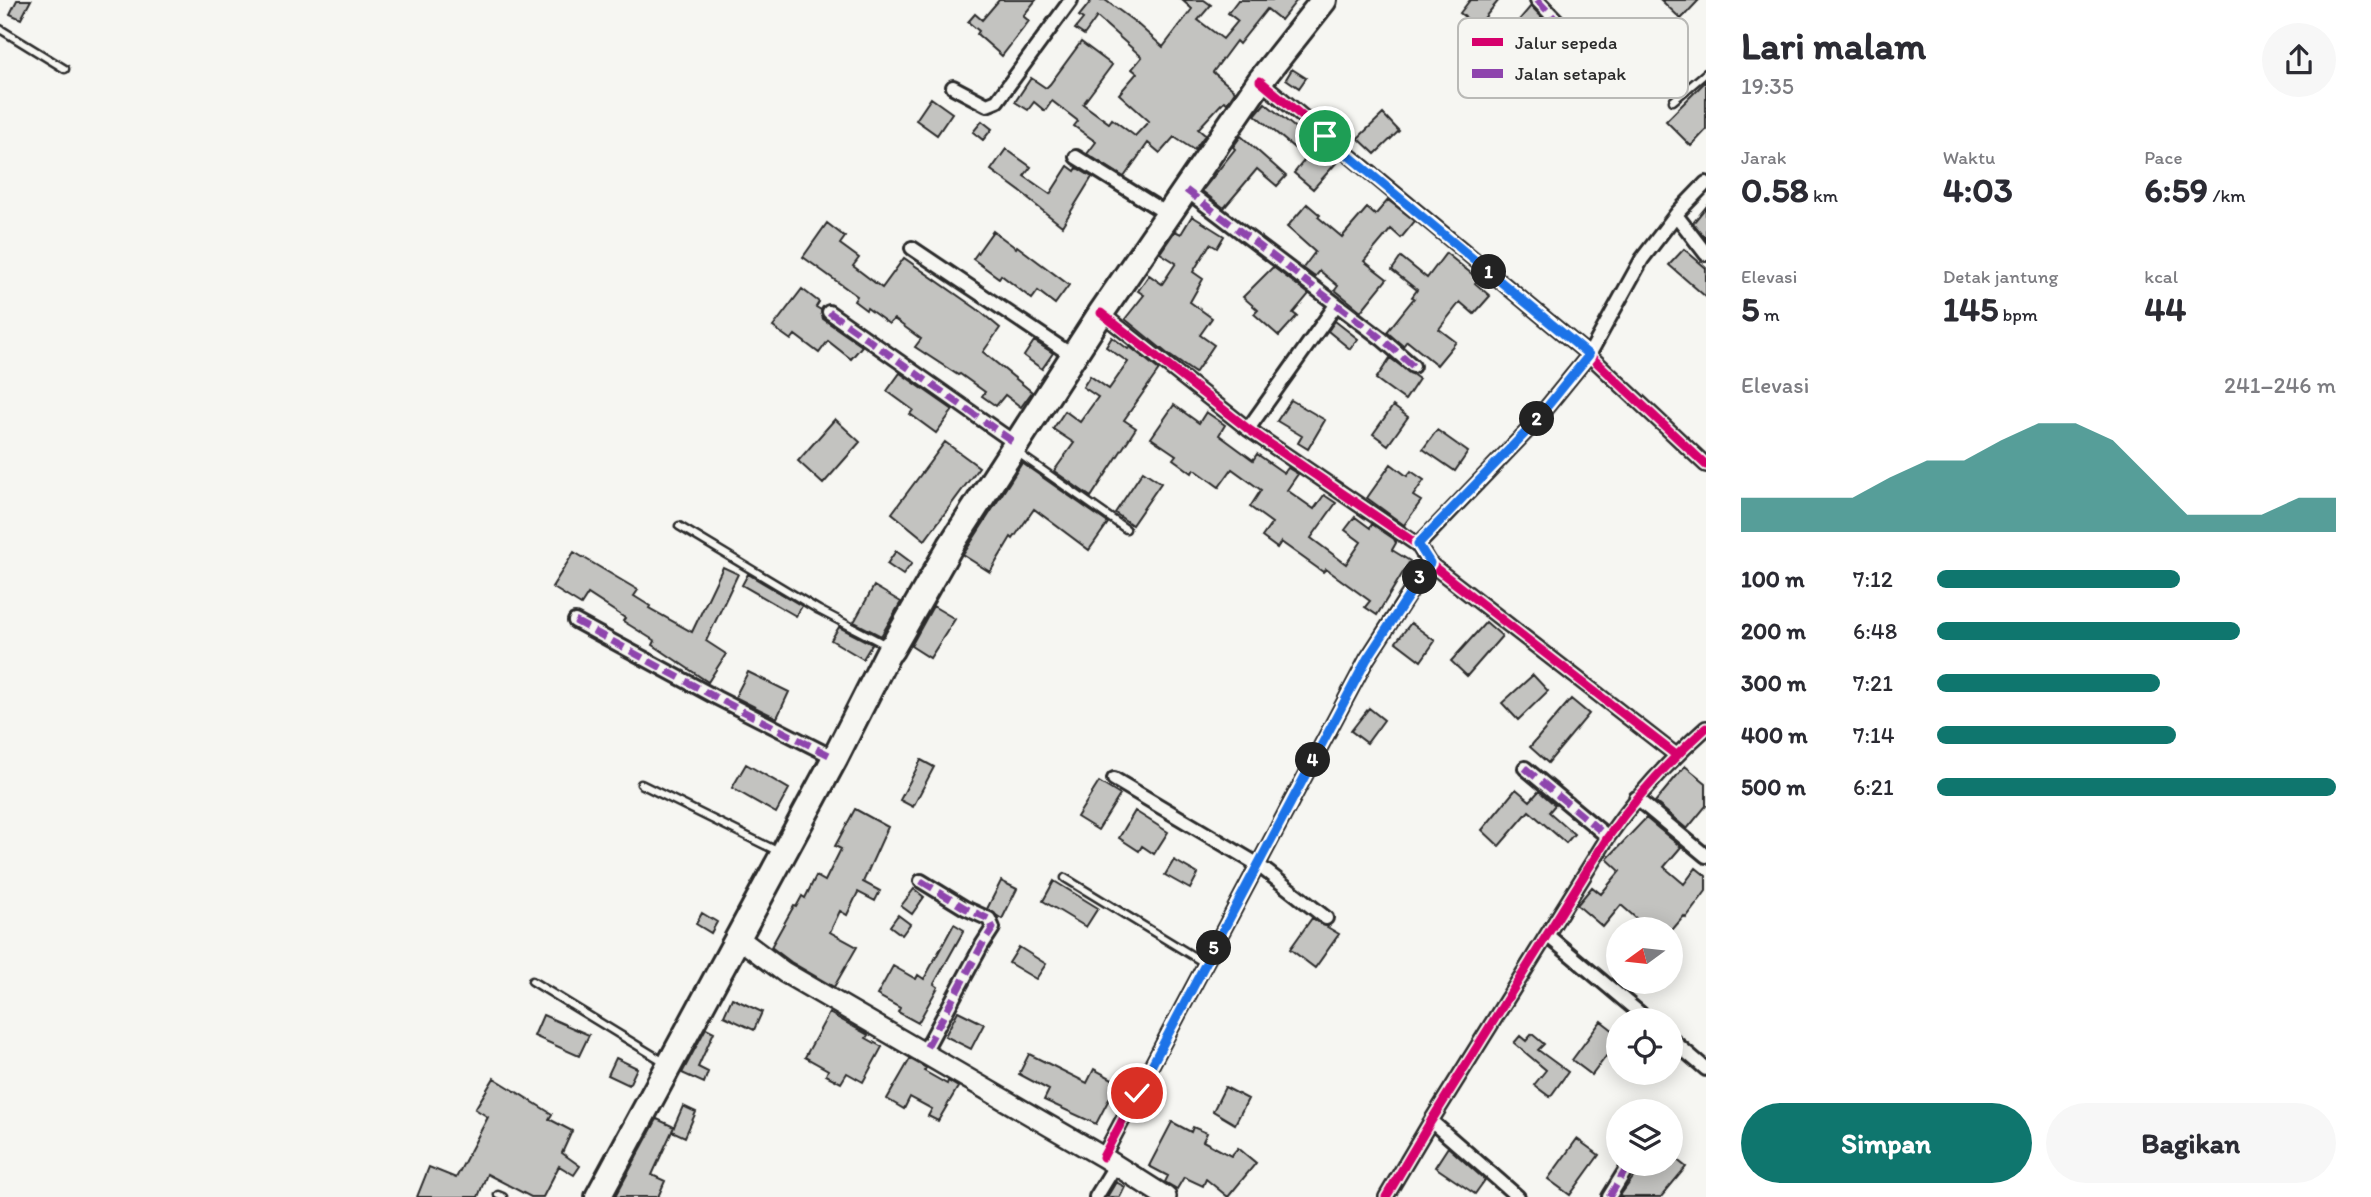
<!DOCTYPE html>
<html lang="id">
<meta charset="utf-8">
<style>
body{margin:0;font-family:Itim,sans-serif;background:#f7f7f7;color:#2b2b33;height:100vh;display:flex;flex-direction:column;font-size:26px;white-space:nowrap}
*{box-sizing:border-box;margin:0}
p{font-size:23px;color:#7c7c81}
.icon{flex:none;width:38px;height:38px;fill:none;stroke:currentColor;stroke-width:2;stroke-linecap:round;stroke-linejoin:round}
.map{position:relative;flex:1;overflow:hidden}
.side{display:flex;flex-direction:column;background:#fff;width:665px}
.side>*{flex:none}
.needle{width:46px;rotate:255deg}
.buttons{position:absolute;left:1606px;top:917px;display:grid;gap:14px}
.buttons a{display:grid;place-items:center;width:77px;height:77px;border-radius:50%;background:#fff;box-shadow:0 4px 18px #0003;font-size:35px}
.pin{position:absolute;display:grid;place-items:center;width:60px;height:60px;color:#fff;margin:-30px;border:4px solid #fff;border-radius:50%;box-shadow:0 2px 7px #0007}
.km{position:absolute;width:35px;height:35px;margin:-18px;border-radius:50%;background:#222;color:#fff;font-size:19px;line-height:35px;text-align:center}
.round{display:grid;place-items:center;flex:none;width:74px;height:74px;border-radius:37px;background:#f7f7f7}
.head{display:flex;align-items:center;justify-content:space-between;height:119px;padding:0 35px}
h1{font-size:38px;font-weight:800;line-height:52px}
.stats{display:grid;grid-template-columns:repeat(3,1fr);gap:10px;height:119px;padding:7px 35px}
.stats div{display:grid;align-content:center}
.stats b{font-size:35px;font-weight:800}
.stats small{font-size:19px;font-weight:400}
.stats p{font-size:19px}
.chart{height:196px;padding:14px 35px}
.chart p{display:flex;justify-content:space-between}
.chart svg{width:100%;height:126px;margin-top:7px;fill:#0f766e;opacity:.7}
.action{display:flex;gap:14px;margin-top:auto;padding:14px 35px}
.action a{flex:1;height:80px;border-radius:42px;background:#0f766e;color:#fff;font-size:28px;font-weight:800;line-height:80px;text-align:center}
.action a+a{background:#f7f7f7;color:#2b2b33}
ul{padding:0 35px;list-style:none;font-size:23px}
li{display:grid;grid-template-columns:112px 84px 1fr;align-items:center;height:52px}
li i{height:18px;border-radius:9px;background:#0f766e}
main{display:flex;flex:1;min-height:0}
.map>svg:first-child{display:block}
.building{fill:#c3c3c0;stroke:#2b2b2b;stroke-width:2}
.lines{fill:none;stroke-linecap:round;stroke-linejoin:round}
.lane-casing{stroke:#2b2b2b;stroke-width:11}
.street-casing{stroke:#2b2b2b;stroke-width:18}
.secondary-casing{stroke:#2b2b2b;stroke-width:24}
.highway-casing{stroke:#2b2b2b;stroke-width:30}
.lane{stroke:#f6f6f2;stroke-width:6}
.street{stroke:#f6f6f2;stroke-width:12}
.secondary{stroke:#f6f6f2;stroke-width:19}
.highway{stroke:#f6f6f2;stroke-width:24}
.quiet{stroke:#8e44ad;stroke-width:7;stroke-dasharray:14 7;stroke-linecap:butt}
.cycleway-casing{stroke:#f6f6f2;stroke-width:13}
.cycleway{stroke:#d6006c;stroke-width:9}
.route-casing{stroke:#fff;stroke-width:14}
.route{stroke:#1a73e8;stroke-width:9}
.key{fill:#f6f6f2;stroke:#b9b9b6;stroke-width:2}
.key-label{font-size:19px;fill:#2b2b2b}
</style>
<main>
<div class="map">
<svg width="1706" height="1197" viewBox="0 0 1706 1197">
<rect width="100%" height="100%" fill="#f6f6f2"/>
<filter id="ink" filterUnits="userSpaceOnUse"><feTurbulence type="fractalNoise" baseFrequency=".0143" numOctaves="2"/><feDisplacementMap in="SourceGraphic" scale="14" xChannelSelector="R" yChannelSelector="G"/><feConvolveMatrix kernelMatrix="1 2 1 2 8 2 1 2 1" color-interpolation-filters="sRGB"/></filter>
<g filter="url(#ink)">
<path class="building" d="M17,0H31L21,19L10,14Z
M999,0H1036L1023,16L1029,21L1002,56L977,34L979,31L968,22L975,14L982,20Z
M1092,0H1105L1135,22L1163,47L1192,9L1182,0H1204L1211,5L1198,20L1223,39L1238,21L1228,13L1238,0H1297L1281,20L1267,9L1239,44L1236,41L1213,72L1235,91L1227,103L1224,101L1198,129L1205,135L1194,150L1174,137L1160,153L1148,143L1124,177L1087,154L1096,142L1074,126L1078,121L1052,101L1045,111L1034,102L1028,110L1015,102L1031,78L1046,88L1050,84L1081,42L1112,65L1083,104L1109,123L1112,119L1135,136L1149,121L1119,94L1137,73L1132,69L1142,57L1097,17L1084,35L1075,29L1083,19L1079,16Z
M1470,0H1499L1477,27L1460,13Z
M1661,0H1699L1681,19Z
M1531,6L1562,38L1530,72L1514,56L1507,63L1493,51Z
M1292,69L1306,78L1299,88L1286,79Z
M1706,81V130L1691,146L1666,121Z
M931,98L952,113L937,135L916,120Z
M1265,103L1337,162L1313,189L1294,173L1306,158L1255,115Z
M1383,114L1399,131L1375,154L1358,138Z
M982,121L992,129L983,140L973,132Z
M1241,136L1286,176L1277,186L1257,169L1224,208L1202,191L1235,149L1233,147Z
M1006,149L1031,167L1024,176L1050,194L1068,166L1075,171L1077,168L1092,177L1062,226L1028,199L1029,198L991,170Z
M1388,200L1415,221L1401,238L1391,229L1364,261L1387,279L1361,311L1335,290L1338,286L1320,271L1315,277L1303,268L1315,252L1287,227L1307,204L1320,215L1318,217L1342,237L1367,208L1375,215Z
M1706,207V239L1693,223Z
M1192,216L1224,236L1217,248L1210,244L1193,272L1203,279L1190,302L1212,318L1200,335L1214,345L1195,373L1169,355L1125,319L1144,295L1138,291L1149,275L1162,284L1176,263L1160,253L1175,231L1181,234Z
M827,223L845,237L840,244L859,258L853,266L882,288L904,258L977,309L1000,328L983,352L1032,392L1021,407L1005,395L996,406L982,396L985,392L960,374L958,375L915,347L921,339L894,319L889,324L867,308L866,310L854,301L857,296L803,257Z
M993,231L1016,248L1017,246L1069,285L1055,304L1038,291L1032,299L1001,275L999,278L973,259Z
M1684,249L1706,268V297L1669,265Z
M1446,253L1478,279L1475,283L1490,296L1474,314L1460,302L1439,329L1456,342L1437,365L1407,341L1403,346L1387,332L1414,298L1412,297L1417,290L1392,270L1401,257L1427,278Z
M1273,267L1309,294L1293,313L1297,316L1279,336L1254,314L1258,310L1243,297Z
M802,289L819,302L816,307L821,310L823,319L862,346L851,359L828,341L819,353L795,335L791,340L773,327Z
M1335,321L1358,339L1350,349L1328,331Z
M1112,337L1128,349L1130,347L1159,370L1124,420L1136,428L1091,497L1054,471L1074,443L1053,429L1065,411L1080,422L1098,397L1083,387L1090,376L1109,389L1128,362L1106,347Z
M1034,341L1053,353L1042,369L1024,356Z
M1390,358L1419,379L1405,400L1376,379Z
M900,373L953,410L936,433L910,414L913,410L887,391Z
M1291,400L1325,420L1308,449L1298,443L1302,436L1277,421Z
M1174,405L1199,423L1206,412L1225,425L1219,435L1253,460L1257,454L1284,473L1288,468L1298,474L1287,490L1314,509L1324,495L1336,503L1311,538L1346,564L1361,542L1345,530L1355,517L1370,528L1372,524L1394,539L1396,543L1392,550L1410,561L1377,615L1365,607L1370,601L1326,569L1323,572L1281,542L1277,548L1262,537L1272,523L1250,507L1261,490L1232,469L1219,487L1194,469L1192,473L1173,459L1176,455L1151,438Z
M1393,406L1408,417L1388,445L1373,434Z
M835,419L860,442L823,484L798,461Z
M1437,430L1468,452L1455,471L1423,449Z
M945,442L979,467L925,540L892,513Z
M1022,463L1108,523L1089,550L1034,509L1013,539L1011,537L990,572L963,555Z
M1391,464L1407,476L1411,471L1424,480L1413,496L1421,501L1404,525L1367,498Z
M1143,471L1161,483L1132,525L1115,513Z
M896,551L912,563L903,575L887,564Z
M574,552L638,590L634,596L650,606L649,608L692,632L723,567L738,574L706,641L726,654L708,682L653,645L655,641L623,621L625,618L588,594L581,605L552,587Z
M748,574L802,606L796,616L742,585Z
M874,586L901,602L881,636L854,622Z
M933,606L955,619L930,658L911,646Z
M1486,622L1502,636L1467,676L1451,661Z
M1411,623L1435,641L1421,661L1396,642Z
M839,627L872,644L863,659L831,640Z
M748,672L789,692L777,718L735,697Z
M1533,675L1548,691L1518,720L1502,703Z
M1571,699L1589,714L1548,763L1530,747Z
M1369,708L1384,720L1367,743L1351,731Z
M921,760L934,767L913,807L900,800Z
M746,764L789,789L776,813L732,788Z
M1685,766L1706,783V806L1687,829L1655,802Z
M1099,782L1120,795L1098,830L1077,817Z
M1516,789L1530,801L1539,791L1555,805L1549,812L1574,834L1566,843L1529,811L1499,846L1482,830Z
M855,809L888,827L863,882L880,891L875,901L858,892L847,915L840,911L830,932L857,947L834,987L791,962L771,947L791,911L794,906L796,907L802,896L805,898L816,876L825,881L841,849L835,846Z
M1135,811L1168,832L1154,854L1142,846L1139,851L1119,838Z
M1646,818L1681,847L1664,867L1684,884L1696,868L1706,876V891L1686,918L1684,916L1673,929H1628L1637,919L1621,905L1603,927L1577,905L1592,887L1601,894L1620,871L1607,859Z
M1174,860L1198,874L1190,889L1165,875Z
M1001,881L1017,889L1002,919L987,909Z
M1054,881L1098,908L1086,927L1043,901Z
M914,889L924,897L912,914L901,906Z
M702,913L717,922L711,933L696,924Z
M898,915L910,924L902,935L890,926Z
M1312,918L1339,934L1315,968L1290,949Z
M954,924L964,930L934,984L938,987L918,1023L898,1012L900,1008L877,995L893,966L916,979L918,975L924,979Z
M1019,947L1046,964L1036,979L1009,963Z
M732,998L762,1012L754,1030L724,1016Z
M958,1011L984,1024L971,1049L945,1036Z
M829,1013L868,1035L866,1038L882,1047L863,1082L847,1073L841,1083L826,1075L828,1070L805,1057Z
M543,1015L589,1035L579,1056L534,1036Z
M1601,1021L1619,1035V1039L1592,1075L1572,1060Z
M706,1028L714,1032L698,1067L708,1072L704,1083L682,1073Z
M1532,1034L1544,1044L1538,1050L1568,1072L1550,1097L1534,1085L1546,1070L1514,1043L1520,1036L1526,1041Z
M1029,1054L1087,1083L1094,1069L1118,1082L1096,1124L1044,1100L1049,1090L1019,1074Z
M616,1058L637,1068L629,1085L608,1075Z
M910,1059L926,1068L924,1071L947,1084L948,1081L958,1087L938,1121L928,1116L932,1109L910,1097L904,1109L887,1099Z
M494,1078L552,1114L549,1119L572,1131L562,1153L580,1166L574,1175L559,1166L543,1197H531L487,1174L478,1197H417L429,1167L456,1178L488,1117L475,1109Z
M1225,1087L1248,1099L1235,1124L1213,1111Z
M683,1106L696,1112L685,1137L672,1131Z
M657,1119L674,1127L652,1175L665,1181L658,1197H615Z
M1172,1122L1191,1132L1193,1127L1207,1133L1203,1141L1231,1156L1238,1148L1256,1163L1228,1197L1206,1179L1203,1186L1184,1177L1177,1189L1165,1182L1168,1176L1149,1166Z
M1577,1139L1599,1155L1570,1195L1548,1179Z
M1448,1147L1485,1180L1475,1194L1435,1167Z
M1671,1155L1686,1167L1661,1197H1619L1643,1164H1671Z
M1116,1182L1125,1187L1120,1197H1107Z"/>
<g class="lines">
<defs>
<path id="lane" d="M0,29L65,69
M1673,101L1706,73
M1018,453L1126,529
M679,526L819,610L886,645
M641,784L777,851
M1065,878L1206,964
M532,981L666,1063
M498,1195L503,1197"/>
<path id="street" d="M1537,0L1594,59
M1260,81L1589,355L1706,465
M953,87L987,105L997,101L1071,0
M1076,157L1169,215
M1186,190L1382,339L1413,366
M1676,215L1706,254
M912,248L1073,356
M829,312L1015,443
M1101,313L1248,429L1418,545L1429,563L1676,755
M1248,429L1336,305
M1418,545L1529,429L1589,355L1642,259L1678,212L1706,183
M575,621L717,698L835,758
M1525,768L1608,837
M1114,779L1257,864L1326,918
M1636,798L1706,856
M921,881L965,908L989,919L993,928L982,945L924,1052
M1547,935L1648,1020
M1671,1039L1706,1069
M1431,1121L1518,1197
M1103,1157L1367,659L1429,563
M1096,1197L1115,1166
M1386,1197L1431,1121L1608,837C1637,795 1668,762 1706,728
M1609,1197L1625,1171"/>
<path id="secondary" d="M737,937L784,972L1103,1157L1166,1197"/>
<path id="highway" d="M598,1197L835,758L891,647V650L951,545L1101,313L1260,81L1324,0"/>
</defs>
<use href="#lane" class="lane-casing"/>
<use href="#street" class="street-casing"/>
<use href="#secondary" class="secondary-casing"/>
<use href="#highway" class="highway-casing"/>
<use href="#lane" class="lane"/>
<use href="#street" class="street"/>
<use href="#secondary" class="secondary"/>
<use href="#highway" class="highway"/>
<path class="quiet" d="M1537,0L1594,59
M1186,190L1382,339L1413,366
M829,312L1015,443
M575,621L717,698L835,758
M1525,768L1608,837
M921,881L965,908L989,919L993,928L982,945L924,1052
M1609,1197L1625,1171"/>
<defs>
<path id="cycleway" d="M1260,81L1589,355L1706,465
M1101,313L1248,429L1418,545L1429,563L1676,755
M1103,1157L1367,659L1429,563
M1386,1197L1431,1121L1608,837C1637,795 1668,762 1706,728"/>
</defs>
<use href="#cycleway" class="cycleway-casing"/>
<use href="#cycleway" class="cycleway"/>
</g>
</g>
<g class="lines" filter="url(#ink)">
<defs>
<path id="route" d="M1137,1093L1367,659L1430,563L1418,544L1529,429L1589,355L1325,136"/>
</defs>
<use href="#route" class="route-casing"/>
<use href="#route" class="route"/>
</g>
<rect x="1458" y="18" width="230" height="80" rx="10" class="key"/>
<rect x="1472" y="38" width="31" height="8" fill="#d6006c"/>
<rect x="1472" y="69" width="31" height="9" fill="#8e44ad"/>
<g class="key-label">
<text x="1515" y="49">Jalur sepeda</text>
<text x="1515" y="80">Jalan setapak</text>
</g>
</svg>
<div class="buttons">
<a><svg class="needle" viewBox="-14 -14 28 28"><path d="M0-13l5 13h-10z" fill="#e53935"/><path d="M0 13l5-13h-10z" fill="#7c7c81"/></svg></a>
<a><svg class="icon" aria-label="locate" viewBox="0 0 24 24"><circle cx="12" cy="12" r="6"/><path d="M12 2v4M12 18v4M2 12h4M18 12h4"/></svg></a>
<a><svg class="icon" aria-label="layers" viewBox="0 0 24 24"><path d="M12 4l9 5-9 5-9-5zM3 14l9 5 9-5"/></svg></a>
</div>
<div class="pin" style="left:1325px;top:136px;background:#1e9e55"><svg class="icon" aria-label="arrive" viewBox="0 0 24 24"><path d="M6 21V4h12l-3 4 3 4H6"/></svg></div>
<div class="pin" style="left:1137px;top:1093px;background:#d93025"><svg class="icon" aria-label="check" viewBox="0 0 24 24"><path d="M5 12l5 5 9-10"/></svg></div>
<b class="km" style="left:1489px;top:272px">1</b>
<b class="km" style="left:1537px;top:419px">2</b>
<b class="km" style="left:1420px;top:577px">3</b>
<b class="km" style="left:1313px;top:760px">4</b>
<b class="km" style="left:1214px;top:948px">5</b>
</div>
<section class="side">
<div class="head"><div><h1>Lari malam</h1><p>19:35</p></div><a class="round"><svg class="icon" aria-label="share" viewBox="0 0 24 24"><path d="M12 15V3M7 8l5-5 5 5M5 13v7h14v-7"/></svg></a></div>
<div class="stats">
<div><p>Jarak</p><b>0.58<small> km</small></b></div>
<div><p>Waktu</p><b>4:03</b></div>
<div><p>Pace</p><b>6:59<small> /km</small></b></div>
</div>
<div class="stats">
<div><p>Elevasi</p><b>5<small> m</small></b></div>
<div><p>Detak jantung</p><b>145<small> bpm</small></b></div>
<div><p>kcal</p><b>44</b></div>
</div>
<div class="chart"><p><span>Elevasi</span>241–246 m</p>
<svg viewBox="0 0 160 44" preserveAspectRatio="none"><path d="M0 44V32L10 32L20 32L30 32L40 25L50 19L60 19L70 12L80 6L90 6L100 12L110 25L120 38L130 38L140 38L150 32L160 32V44z"/></svg>
</div>
<ul>
<li><b>100 m</b>7:12<i style="width:61%"></i></li>
<li><b>200 m</b>6:48<i style="width:76%"></i></li>
<li><b>300 m</b>7:21<i style="width:56%"></i></li>
<li><b>400 m</b>7:14<i style="width:60%"></i></li>
<li><b>500 m</b>6:21<i style="width:100%"></i></li>
</ul>
<div class="action"><a>Simpan</a><a>Bagikan</a></div>
</section>
</main>
